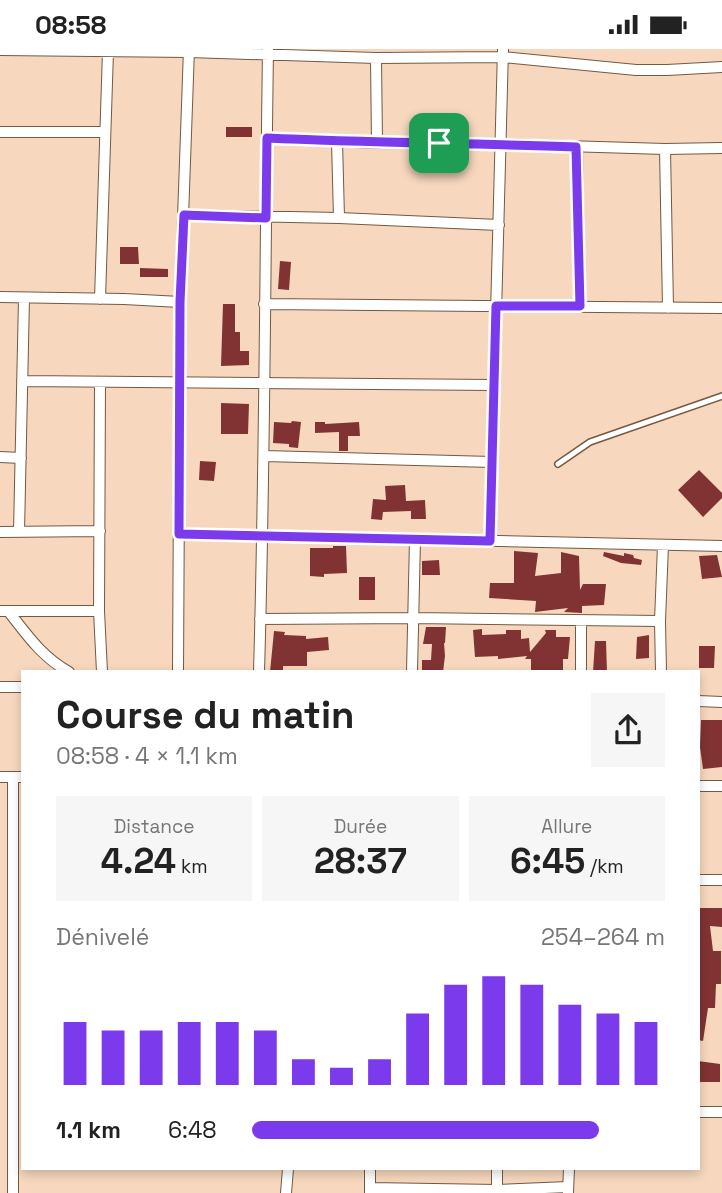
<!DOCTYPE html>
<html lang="fr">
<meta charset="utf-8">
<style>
body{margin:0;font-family:"Space Grotesk",sans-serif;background:#f6f6f6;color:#222;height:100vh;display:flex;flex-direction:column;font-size:26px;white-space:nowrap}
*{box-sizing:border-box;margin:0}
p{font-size:23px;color:#767676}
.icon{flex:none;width:38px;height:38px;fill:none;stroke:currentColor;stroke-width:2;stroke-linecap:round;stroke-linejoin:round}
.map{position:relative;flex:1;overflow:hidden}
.side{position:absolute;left:21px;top:621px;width:679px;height:500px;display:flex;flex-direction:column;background:#fff;border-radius:0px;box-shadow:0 4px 10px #0003}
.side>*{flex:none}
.pin{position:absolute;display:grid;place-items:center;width:60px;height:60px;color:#fff;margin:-30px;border-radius:14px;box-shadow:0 4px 10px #0006}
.round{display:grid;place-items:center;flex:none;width:74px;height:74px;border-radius:0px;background:#f6f6f6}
.overview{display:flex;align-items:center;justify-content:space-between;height:119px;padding:0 35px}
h1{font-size:38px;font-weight:700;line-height:52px}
.stats{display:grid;grid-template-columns:repeat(3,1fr);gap:10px;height:119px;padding:7px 35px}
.stats div{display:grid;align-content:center;border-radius:0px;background:#f6f6f6;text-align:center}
.stats b{font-size:35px;font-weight:700}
.stats small{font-size:19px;font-weight:400}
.stats p{font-size:19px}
.chart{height:196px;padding:14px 35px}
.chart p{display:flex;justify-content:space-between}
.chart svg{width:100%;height:126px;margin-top:7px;stroke:#7c3aed;stroke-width:6}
ul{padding:0 35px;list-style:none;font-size:23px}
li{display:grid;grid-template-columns:112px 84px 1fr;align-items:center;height:52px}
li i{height:18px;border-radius:9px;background:#7c3aed}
.status{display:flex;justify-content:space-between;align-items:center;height:49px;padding:0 35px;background:#fff;direction:ltr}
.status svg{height:19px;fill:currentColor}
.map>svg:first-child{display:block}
.building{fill:#803332}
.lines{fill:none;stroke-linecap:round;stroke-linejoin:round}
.lane-casing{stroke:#735942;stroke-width:8}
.street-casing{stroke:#735942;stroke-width:12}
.lane{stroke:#fff;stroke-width:5}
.street{stroke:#fff;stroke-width:10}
.route-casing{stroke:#fff;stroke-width:14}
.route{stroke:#7c3aed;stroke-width:9}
</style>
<div class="status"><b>08:58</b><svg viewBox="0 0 49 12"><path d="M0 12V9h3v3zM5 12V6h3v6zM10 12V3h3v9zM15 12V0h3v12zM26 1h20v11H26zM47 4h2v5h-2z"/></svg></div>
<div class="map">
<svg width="722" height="1144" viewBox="0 0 722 1144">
<rect width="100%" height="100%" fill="#f7d8be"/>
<path class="building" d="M226,78H252V88H226Z
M120,198H138L139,215H120Z
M280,212L291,213L289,241L278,240Z
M140,219L168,220V228H140Z
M223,255H235V283H240V302H249V316L221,317Z
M221,354L249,355L248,385H221Z
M292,372L301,373L298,399L289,398V395L273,394L274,373L291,374Z
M315,373H325V375L359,373L360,387H348V402H339V383L315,384Z
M200,412L216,413L214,432L199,431Z
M699,421L722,444V449L703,468L678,441Z
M405,436L406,452L425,451L426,470H411V462L383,463L382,471L371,470L373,450L386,451L385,437Z
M333,497H346L347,524L324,525V528L310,527V499H333Z
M514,502L538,504L535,527L561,524V503L579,507L580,541L583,535H606L604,556L582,557V564L564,563L568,559L535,563L536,552L489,549L490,534H514Z
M604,503L624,507V504L633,506L634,509L642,511L641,516L621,514L603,507Z
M717,506L722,528L702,530L699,507Z
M439,511L440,526H422V512Z
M359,528H375V551H359Z
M426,578H446L445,594H444L445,607L443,623H422V611H431L432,595H423Z
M482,580V586L506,585V581H521V590L529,589L530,603L546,584L545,581H556V588H570L568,610H563V623H531V610H525L527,607L498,610V607L475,608L473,581Z
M274,582L285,583L284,586L306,587V590L328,588L329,601L307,603V617H283V623H270Z
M649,586V609L636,610L637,588Z
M595,592H606L607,623H593Z
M699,597H715L714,619H699Z
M701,671H722V718L703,720L700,698Z
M698,859H722V878L710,877L713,902H721V935H716L715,959H708L703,992L698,991L700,936H698Z
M698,1012L720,1015V1033H698Z"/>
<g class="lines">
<defs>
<path id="lane" d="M558,415L590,393L722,347"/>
<path id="street" d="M0,1L189,3L376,9L503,8L636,21H667L722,18
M376,9L377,94
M0,83H105
M267,89L377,94L502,95L665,100L722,99
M337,92L339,169
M577,98L580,257
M665,100L668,259
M184,166L339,169L499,176
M0,248L124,250L180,253
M100,250L108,2
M264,255L722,259
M22,332L494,336
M100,333L99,562L102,623
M264,407L492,413
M0,408L21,409
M0,483L100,482
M19,483L24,249
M179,485L722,497
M490,492L503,0
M0,562H99
M9,563C27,586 42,608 69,623
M260,570L414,569L660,572
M178,623L180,253L189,0
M259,623C265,416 265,208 268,1
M412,623L415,490
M581,623V572
M661,623L660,572L663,496
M0,638H23
M698,652L722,653
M0,728H23
M13,728V1144
M698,737H722
M698,831H722
M698,1063H722
M370,1139L497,1141L568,1138
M497,1141V1120
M568,1143L569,1120
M286,1144L288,1120
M370,1144V1120"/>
</defs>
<use href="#lane" class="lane-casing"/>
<use href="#street" class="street-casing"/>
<use href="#lane" class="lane"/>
<use href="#street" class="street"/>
</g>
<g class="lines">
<defs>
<path id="route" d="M267,89C370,94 473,94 576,98L580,257H496L490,492L179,485L180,253L184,166L266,169Z"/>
</defs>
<use href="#route" class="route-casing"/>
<use href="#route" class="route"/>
</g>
</svg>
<div class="pin" style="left:439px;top:94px;background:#1e9e55"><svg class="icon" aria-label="arrive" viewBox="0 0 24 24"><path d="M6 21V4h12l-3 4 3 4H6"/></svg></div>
<section class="side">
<div class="overview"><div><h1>Course du matin</h1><p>08:58 · 4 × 1.1 km</p></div><a class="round"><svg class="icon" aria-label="share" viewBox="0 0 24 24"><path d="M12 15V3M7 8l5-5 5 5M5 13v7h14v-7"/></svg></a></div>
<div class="stats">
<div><p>Distance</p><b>4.24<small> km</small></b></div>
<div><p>Durée</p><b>28:37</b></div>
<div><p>Allure</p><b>6:45<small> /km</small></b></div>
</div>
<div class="chart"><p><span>Dénivelé</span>254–264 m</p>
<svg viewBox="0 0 160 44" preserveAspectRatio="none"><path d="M5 44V22M15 44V25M25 44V25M35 44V22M45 44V22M55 44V25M65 44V35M75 44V38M85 44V35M95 44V19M105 44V9M115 44V6M125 44V9M135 44V16M145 44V19M155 44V22"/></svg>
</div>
<ul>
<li><b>1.1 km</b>6:48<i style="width:84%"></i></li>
</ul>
</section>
</div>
